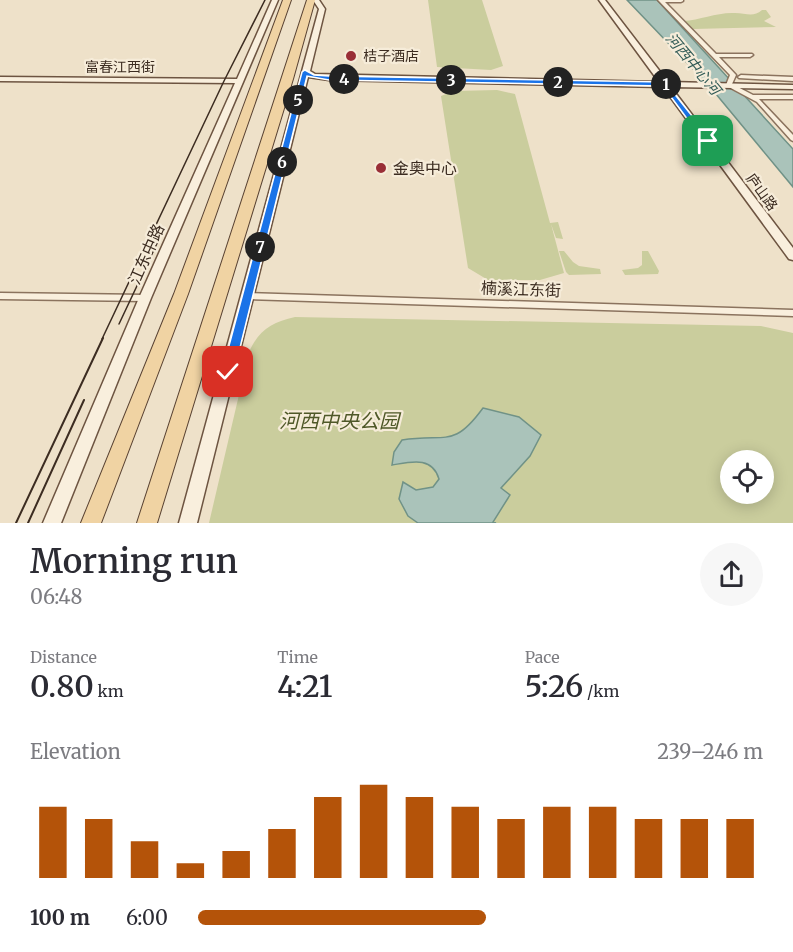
<!DOCTYPE html>
<meta charset="utf-8">
<style>
body{margin:0;font-family:Merriweather,"Noto Sans SC",serif;background:#f7f7f7;color:#2b2b33;height:100vh;display:flex;flex-direction:column;font-size:22px;white-space:nowrap}
*{box-sizing:border-box;margin:0}
p{font-size:20px;color:#7c7c81}
.icon{flex:none;width:33px;height:33px;fill:none;stroke:currentColor;stroke-width:2;stroke-linecap:round;stroke-linejoin:round}
.map{position:relative;height:523px;overflow:hidden}
.drawer{display:flex;flex-direction:column;background:#fff;flex:1}
.drawer>*{flex:none}
.controls{position:absolute;left:720px;top:450px;display:grid;gap:12px}
.controls a{display:grid;place-items:center;width:54px;height:54px;border-radius:50%;background:#fff;box-shadow:0 3px 15px #0003;font-size:30px}
.pin{position:absolute;display:grid;place-items:center;width:51px;height:51px;color:#fff;margin:-26px;border-radius:12px;box-shadow:0 3px 9px #0006}
.km{position:absolute;width:30px;height:30px;margin:-15px;border-radius:50%;background:#222;color:#fff;font-size:16px;line-height:30px;text-align:center}
.round{display:grid;place-items:center;flex:none;width:63px;height:63px;border-radius:32px;background:#f7f7f7}
.head{display:flex;align-items:center;justify-content:space-between;height:102px;padding:0 30px}
h1{font-size:33px;font-weight:600;line-height:45px}
.figures{display:grid;grid-template-columns:repeat(3,1fr);gap:9px;height:102px;padding:6px 30px}
.figures div{display:grid;align-content:center}
.figures b{font-size:30px;font-weight:600}
.figures small{font-size:16px;font-weight:400}
.figures p{font-size:16px}
.chart{height:168px;padding:12px 30px}
.chart p{display:flex;justify-content:space-between}
.chart svg{width:100%;height:108px;margin-top:6px;stroke:#b45309;stroke-width:6}
ul{padding:0 30px;list-style:none;font-size:20px}
li{display:grid;grid-template-columns:96px 72px 1fr;align-items:center;height:45px}
li i{height:15px;border-radius:8px;background:#b45309}
.map>svg:first-child{display:block}
.green{fill:#cacd9d;fill-rule:evenodd}
.water{fill:#aac3ba;stroke:#709287;stroke-width:1.5}
.lines{fill:none;stroke-linecap:round;stroke-linejoin:round}
.street-casing{stroke:#8b735e;stroke-width:3}
.secondary-casing{stroke:#6d5441;stroke-width:3}
.primary-casing{stroke:#594232;stroke-width:2}
.street{fill:#f9efdd;fill-rule:evenodd}
.secondary{fill:#f9efdd;fill-rule:evenodd}
.primary{fill:#f0d3a3;fill-rule:evenodd}
.tram-far1{stroke:#3c2c21;stroke-width:1.5}
.tram{stroke:#3c2c21;stroke-width:2}
.route{fill:#1a73e8;stroke:#fff;stroke-width:1.5}
.poi-dot{fill:#992e36;stroke:#f6ecd9;stroke-width:2}
.labels{text-anchor:middle;stroke-width:4.5;stroke-linejoin:round;paint-order:stroke}
.far-poi-label{font-size:14px;fill:#3c2c21;stroke:#f6ecd9;text-anchor:start}
.far-street-label{font-size:14px;fill:#3c2c21;stroke:#f6ecd9}
.far-water-label{font-size:15px;font-style:italic;fill:#315b56;stroke:#f6ecd9}
.poi-label{font-size:16px;fill:#3c2c21;stroke:#f6ecd9;text-anchor:start}
.street-label{font-size:16px;fill:#3c2c21;stroke:#f6ecd9}
.near-park-label{font-size:20px;font-style:italic;fill:#4f5828;stroke:#f6ecd9}
</style>
<div class="map">
<svg width="793" height="523" viewBox="0 0 793 523">
<rect width="100%" height="100%" fill="#eee1c9"/>
<path class="green" d="M428,0H482L503,66L491,70L437,67Z
M762,10H766L771,17L764,21L776,27L693,29L683,21C701,20 717,12 735,13C746,13 753,18 762,10Z
M497,90L515,94L550,223L558,222L563,239L556,238L551,224L564,273L540,280H488L468,268L441,96L454,91Z
M564,251L573,262L579,266L600,269L601,274L569,275L566,272L559,251Z
M642,251H648L659,271L658,274L625,275L622,270L638,268L642,265Z
M295,317L761,326L793,333V523H209L249,352C259,330 272,322 295,317ZM730,460H764V494H730Z"/>
<path class="water" d="M627,0H657L793,149V187L711,88Z
M483,408L519,417L541,435L530,456L501,488L510,495L493,522L496,523H418L408,516L399,499L403,482L416,490L433,487L439,479C432,456 411,462 392,465L394,452L402,440C447,433 453,449 483,408Z"/>
<g class="lines">
<defs>
<path id="street" d="M658,0H683V1L681,2H665L716,54H752L753,55L750,57H719L736,75L732,84L753,95H793V99H759L793,135V141L791,140L757,102L727,86L726,85L730,75Z
M741,75L793,77V81L739,78L738,77Z
M0,293L145,295L148,296L149,298L148,300L145,301L0,299Z
M248,293L793,310V316L248,299L245,298L244,296L245,294Z"/>
<path id="secondary" d="M272,0H278L151,298L61,523H43L139,298L235,83L0,81V77L237,79Z
M313,0H319L325,9L310,71L315,74L659,82L599,0H605L668,82L793,85V89L671,87L793,248V260L789,259L663,87L329,80L308,77L197,523H179L319,9Z"/>
<path id="primary" d="M283,0H291L188,294L101,523H81L174,294Z
M307,0H315L293,79L157,523H137Z"/>
</defs>
<use href="#street" class="street-casing"/>
<use href="#secondary" class="secondary-casing"/>
<use href="#primary" class="primary-casing"/>
<use href="#street" class="street"/>
<use href="#secondary" class="secondary"/>
<use href="#primary" class="primary"/>
<path class="tram-far1" d="M119,324L160,237
M102,339L224,81L265,0"/>
<path class="tram" d="M16,523L103,338
M28,523L84,400"/>
</g>
<path class="route" d="M305,70L314,75L329,76L665,82L712,141L705,143L663,86L329,80L307,76L234,372L228,377L222,372L302,72Z"/>
<g class="poi-dot">
<circle cx="351" cy="56" r="6"/>
<circle cx="381" cy="168" r="6"/>
</g>
<g class="labels">
<g class="far-poi-label">
<text x="363" y="61">桔子酒店</text>
</g>
<g class="far-street-label">
<text x="120" y="72">富春江西街</text>
<text transform="translate(762 192) rotate(54)" y="5">庐山路</text>
</g>
<g class="far-water-label">
<text transform="translate(693 64) rotate(50)" y="5">河西中心河</text>
</g>
<g class="poi-label">
<text x="393" y="174">金奥中心</text>
</g>
<g class="street-label">
<text transform="translate(146 254) rotate(-66)" y="6">江东中路</text>
<text transform="translate(521 289) rotate(2)" y="6">楠溪江东街</text>
</g>
<g class="near-park-label">
<text x="339" y="428">河西中央公园</text>
</g>
</g>
</svg>
<div class="controls">
<a><svg class="icon" aria-label="locate" viewBox="0 0 24 24"><circle cx="12" cy="12" r="6"/><path d="M12 2v4M12 18v4M2 12h4M18 12h4"/></svg></a>
</div>
<div class="pin" style="left:708px;top:141px;background:#1e9e55"><svg class="icon" aria-label="arrive" viewBox="0 0 24 24"><path d="M6 21V4h12l-3 4 3 4H6"/></svg></div>
<div class="pin" style="left:228px;top:372px;background:#d93025"><svg class="icon" aria-label="check" viewBox="0 0 24 24"><path d="M5 12l5 5 9-10"/></svg></div>
<b class="km" style="left:666px;top:84px">1</b>
<b class="km" style="left:558px;top:82px">2</b>
<b class="km" style="left:451px;top:80px">3</b>
<b class="km" style="left:344px;top:79px">4</b>
<b class="km" style="left:298px;top:100px">5</b>
<b class="km" style="left:282px;top:162px">6</b>
<b class="km" style="left:260px;top:247px">7</b>
</div>
<section class="drawer">
<div class="head"><div><h1>Morning run</h1><p>06:48</p></div><a class="round"><svg class="icon" aria-label="share" viewBox="0 0 24 24"><path d="M12 15V3M7 8l5-5 5 5M5 13v7h14v-7"/></svg></a></div>
<div class="figures">
<div><p>Distance</p><b>0.80<small> km</small></b></div>
<div><p>Time</p><b>4:21</b></div>
<div><p>Pace</p><b>5:26<small> /km</small></b></div>
</div>
<div class="chart"><p><span>Elevation</span>239–246 m</p>
<svg viewBox="0 0 160 44" preserveAspectRatio="none"><path d="M5 44V15M15 44V20M25 44V29M35 44V38M45 44V33M55 44V24M65 44V11M75 44V6M85 44V11M95 44V15M105 44V20M115 44V15M125 44V15M135 44V20M145 44V20M155 44V20"/></svg>
</div>
<ul>
<li><b>100 m</b>6:00<i style="width:51%"></i></li>
</ul>
</section>
